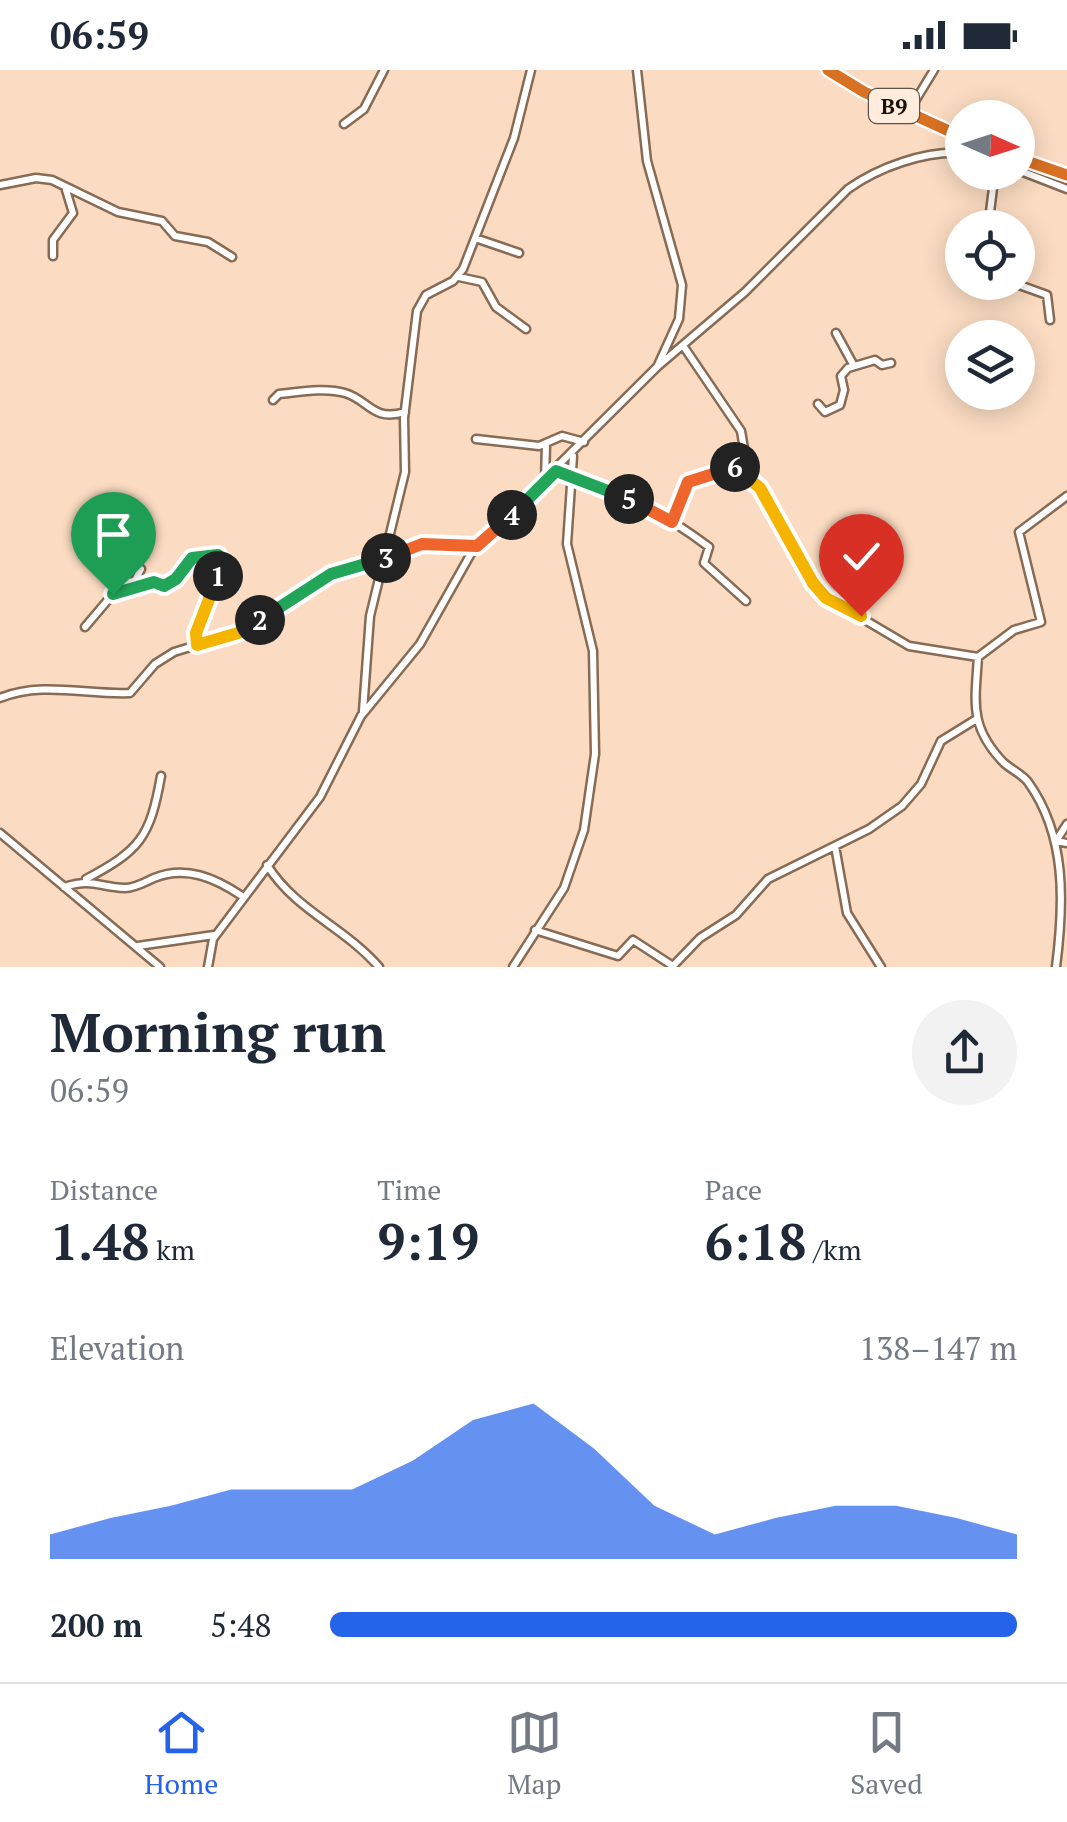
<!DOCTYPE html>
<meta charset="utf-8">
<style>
body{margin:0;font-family:"PT Serif",serif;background:#f2f2f3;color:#1f2937;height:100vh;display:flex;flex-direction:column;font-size:38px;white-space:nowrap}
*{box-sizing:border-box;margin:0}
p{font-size:32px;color:#747a83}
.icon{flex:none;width:55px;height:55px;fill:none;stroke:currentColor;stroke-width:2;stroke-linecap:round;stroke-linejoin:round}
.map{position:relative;height:897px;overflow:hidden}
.drawer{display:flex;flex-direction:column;background:#fff;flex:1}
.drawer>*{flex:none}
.needle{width:65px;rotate:93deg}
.controls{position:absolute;left:945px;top:30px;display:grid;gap:20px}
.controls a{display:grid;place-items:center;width:90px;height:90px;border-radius:50%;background:#fff;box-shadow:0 5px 25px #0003;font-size:50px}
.pin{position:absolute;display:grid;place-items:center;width:85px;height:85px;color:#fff;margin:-102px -42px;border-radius:50% 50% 50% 0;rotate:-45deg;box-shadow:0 0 10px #0007}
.pin .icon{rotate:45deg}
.km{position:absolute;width:50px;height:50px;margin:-25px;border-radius:50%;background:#222;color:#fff;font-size:28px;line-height:50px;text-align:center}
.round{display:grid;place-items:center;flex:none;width:105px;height:105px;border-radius:52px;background:#f2f2f3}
.summary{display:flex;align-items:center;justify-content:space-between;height:170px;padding:0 50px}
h1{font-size:55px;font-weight:800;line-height:75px}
.metrics{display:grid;grid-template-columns:repeat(3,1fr);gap:15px;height:170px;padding:10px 50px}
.metrics div{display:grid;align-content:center}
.metrics b{font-size:50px;font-weight:800}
.metrics small{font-size:28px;font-weight:400}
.metrics p{font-size:28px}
.chart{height:280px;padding:20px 50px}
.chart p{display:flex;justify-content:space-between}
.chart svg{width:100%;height:180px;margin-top:10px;fill:#2563eb;opacity:.7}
ul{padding:0 50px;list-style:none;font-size:32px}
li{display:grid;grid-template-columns:160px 120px 1fr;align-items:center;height:75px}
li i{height:25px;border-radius:12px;background:#2563eb}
.status{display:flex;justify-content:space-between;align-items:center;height:70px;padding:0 50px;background:#fff;direction:ltr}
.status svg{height:28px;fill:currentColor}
.menu{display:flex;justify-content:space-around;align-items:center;height:140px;border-top:2px solid #e0e1e3;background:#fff;font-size:28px;color:#747a83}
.menu a{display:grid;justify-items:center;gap:5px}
.menu .active{color:#2563eb}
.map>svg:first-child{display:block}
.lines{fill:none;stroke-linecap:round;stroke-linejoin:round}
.minor-casing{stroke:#876b54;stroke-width:11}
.highway-casing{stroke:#fff;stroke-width:16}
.minor{stroke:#fff;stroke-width:6}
.highway{stroke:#d87122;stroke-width:11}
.split-1-casing{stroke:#fff;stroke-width:20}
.split-2-casing{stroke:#fff;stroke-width:20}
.split-3-casing{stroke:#fff;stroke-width:20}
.split-4-casing{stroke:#fff;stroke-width:20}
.split-5-casing{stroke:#fff;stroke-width:20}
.split-6-casing{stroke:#fff;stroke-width:20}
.split-7-casing{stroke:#fff;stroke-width:20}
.split-8-casing{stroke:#fff;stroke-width:20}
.split-1{stroke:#22a559;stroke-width:12}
.split-2{stroke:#f5b400;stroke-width:12}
.split-3{stroke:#22a559;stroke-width:12}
.split-4{stroke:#f0652b;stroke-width:12}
.split-5{stroke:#22a559;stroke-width:12}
.split-6{stroke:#f0652b;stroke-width:12}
.split-7{stroke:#f5b400;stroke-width:12}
.split-8{stroke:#f5b400;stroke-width:12}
.labels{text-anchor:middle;stroke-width:8;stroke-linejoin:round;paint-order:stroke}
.shield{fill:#ffecdc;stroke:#5f5247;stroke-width:2.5}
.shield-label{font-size:22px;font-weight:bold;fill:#1a1007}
</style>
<div class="status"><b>06:59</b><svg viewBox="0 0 49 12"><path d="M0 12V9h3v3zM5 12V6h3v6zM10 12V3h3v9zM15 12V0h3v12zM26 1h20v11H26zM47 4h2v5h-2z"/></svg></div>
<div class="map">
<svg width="1067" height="897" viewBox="0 0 1067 897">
<rect width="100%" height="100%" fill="#fbdcc2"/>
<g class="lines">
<defs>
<path id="minor" d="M637,0L647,91L682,215L679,249L658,295
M909,41L934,0
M344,54L364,39L384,0
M1018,100L1067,119
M0,115L36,108L52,110L118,142L162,151L175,166L208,172L232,187
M988,158L995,102
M475,168L519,183
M53,186V170L73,143L66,120
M459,207L482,212L496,237L526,259
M1011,212L1047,225L1050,250
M836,263L854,296
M684,277L741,361L748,402L821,524L909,576L978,587
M273,330L279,324C299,322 325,317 345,323C369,330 372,352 405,342
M818,334L825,342L840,335L844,320L841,306L848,298L875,290L882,295L891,293
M476,369L539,376L562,366L584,372
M570,408C619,418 669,447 709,477L704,493L746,531
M545,411L546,374
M672,451C685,412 693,405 734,396L747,404
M130,520L154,512L164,516L176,509L193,488L218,485L223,490L196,563L197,575
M85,557L113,524L130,520L141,499
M0,628C43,611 85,625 130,623L155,594L174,582L246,560L331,505L415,475L476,477
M363,641L370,546L405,402L404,348L417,241L426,225L453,211L463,199L514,68L531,0
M1067,754L1056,771L1067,773
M0,763L160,897
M835,776L847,843L881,897
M267,795C296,841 343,856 379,897
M86,809C140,780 150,768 161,706
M64,817C93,808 98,817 125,818C135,818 145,812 154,808C186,795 215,808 242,826
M535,860L618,886L633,870L673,896
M138,876L214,865
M208,897L213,869L320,727L361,646L420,574L473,480L657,297L745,222L848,119C879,97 924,81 962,83
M513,897L564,818L584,760L595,684L593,581L567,474L573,386
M672,897L700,868L736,845L768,809L869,759L902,736L921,714L941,671L975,650
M1056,897C1064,834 1067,766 1028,712C1022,704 1012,700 1004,693C969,657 975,633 978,587L1014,560L1041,552L1019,462L1067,426"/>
<path id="highway" d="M828,0L864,22L962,67
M1018,88L1067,105"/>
</defs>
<use href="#minor" class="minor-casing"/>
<use href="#highway" class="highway-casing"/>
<use href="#minor" class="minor"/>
<use href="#highway" class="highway"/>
</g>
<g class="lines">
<defs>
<path id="split-1" d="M113,524L154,512L164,516L176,509L192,488L218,485L222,490L218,506"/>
<path id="split-2" d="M218,506L196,563L197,575L238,563L260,550"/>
<path id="split-3" d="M260,550L331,504L386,488"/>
<path id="split-4" d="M386,488L422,474L477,476L512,445"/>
<path id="split-5" d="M512,445L556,401L629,429"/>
<path id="split-6" d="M629,429L672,452L688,412L735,397"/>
<path id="split-7" d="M735,397L760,418L813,513"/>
<path id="split-8" d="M813,513L826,528L861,546"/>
</defs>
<use href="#split-1" class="split-1-casing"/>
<use href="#split-2" class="split-2-casing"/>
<use href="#split-3" class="split-3-casing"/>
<use href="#split-4" class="split-4-casing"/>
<use href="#split-5" class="split-5-casing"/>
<use href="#split-6" class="split-6-casing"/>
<use href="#split-7" class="split-7-casing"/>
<use href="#split-8" class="split-8-casing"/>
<use href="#split-1" class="split-1"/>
<use href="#split-2" class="split-2"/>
<use href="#split-3" class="split-3"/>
<use href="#split-4" class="split-4"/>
<use href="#split-5" class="split-5"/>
<use href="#split-6" class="split-6"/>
<use href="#split-7" class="split-7"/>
<use href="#split-8" class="split-8"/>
</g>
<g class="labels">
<rect class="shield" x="869" y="19" width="50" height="34" rx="8"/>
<g class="shield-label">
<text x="894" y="44">B9</text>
</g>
</g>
</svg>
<div class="controls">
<a><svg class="needle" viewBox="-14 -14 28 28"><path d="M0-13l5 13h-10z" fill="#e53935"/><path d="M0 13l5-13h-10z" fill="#747a83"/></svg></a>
<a><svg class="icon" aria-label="locate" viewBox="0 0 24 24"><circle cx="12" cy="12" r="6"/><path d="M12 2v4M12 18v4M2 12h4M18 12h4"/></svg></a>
<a><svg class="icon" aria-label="layers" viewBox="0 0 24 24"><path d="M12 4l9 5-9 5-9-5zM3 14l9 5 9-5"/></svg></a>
</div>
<div class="pin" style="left:113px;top:524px;background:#1e9e55"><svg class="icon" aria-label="arrive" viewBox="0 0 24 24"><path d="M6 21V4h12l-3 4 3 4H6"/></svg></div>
<div class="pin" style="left:861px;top:546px;background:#d93025"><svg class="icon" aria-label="check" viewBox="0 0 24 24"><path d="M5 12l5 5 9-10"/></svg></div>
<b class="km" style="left:218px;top:506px">1</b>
<b class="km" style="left:260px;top:550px">2</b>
<b class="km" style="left:386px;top:488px">3</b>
<b class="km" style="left:512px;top:445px">4</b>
<b class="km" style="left:629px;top:429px">5</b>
<b class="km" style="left:735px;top:397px">6</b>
</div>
<section class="drawer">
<div class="summary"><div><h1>Morning run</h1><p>06:59</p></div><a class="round"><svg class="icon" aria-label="share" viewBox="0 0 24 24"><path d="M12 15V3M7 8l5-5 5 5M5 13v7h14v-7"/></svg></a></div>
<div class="metrics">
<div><p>Distance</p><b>1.48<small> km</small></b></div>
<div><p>Time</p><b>9:19</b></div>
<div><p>Pace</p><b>6:18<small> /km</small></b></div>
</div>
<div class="chart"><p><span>Elevation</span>138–147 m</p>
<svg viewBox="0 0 160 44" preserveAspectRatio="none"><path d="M0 44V38L10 34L20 31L30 27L40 27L50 27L60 20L70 10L80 6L90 17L100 31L110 38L120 34L130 31L140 31L150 34L160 38V44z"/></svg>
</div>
<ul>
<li><b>200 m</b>5:48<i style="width:100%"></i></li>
</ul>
</section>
<nav class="menu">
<a class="active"><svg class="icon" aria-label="home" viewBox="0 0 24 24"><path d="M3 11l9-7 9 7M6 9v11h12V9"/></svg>Home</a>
<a><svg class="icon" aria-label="map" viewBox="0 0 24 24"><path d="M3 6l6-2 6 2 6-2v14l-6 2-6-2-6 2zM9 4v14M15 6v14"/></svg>Map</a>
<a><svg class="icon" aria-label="saved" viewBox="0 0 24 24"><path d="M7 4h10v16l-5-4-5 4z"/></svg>Saved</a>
</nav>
